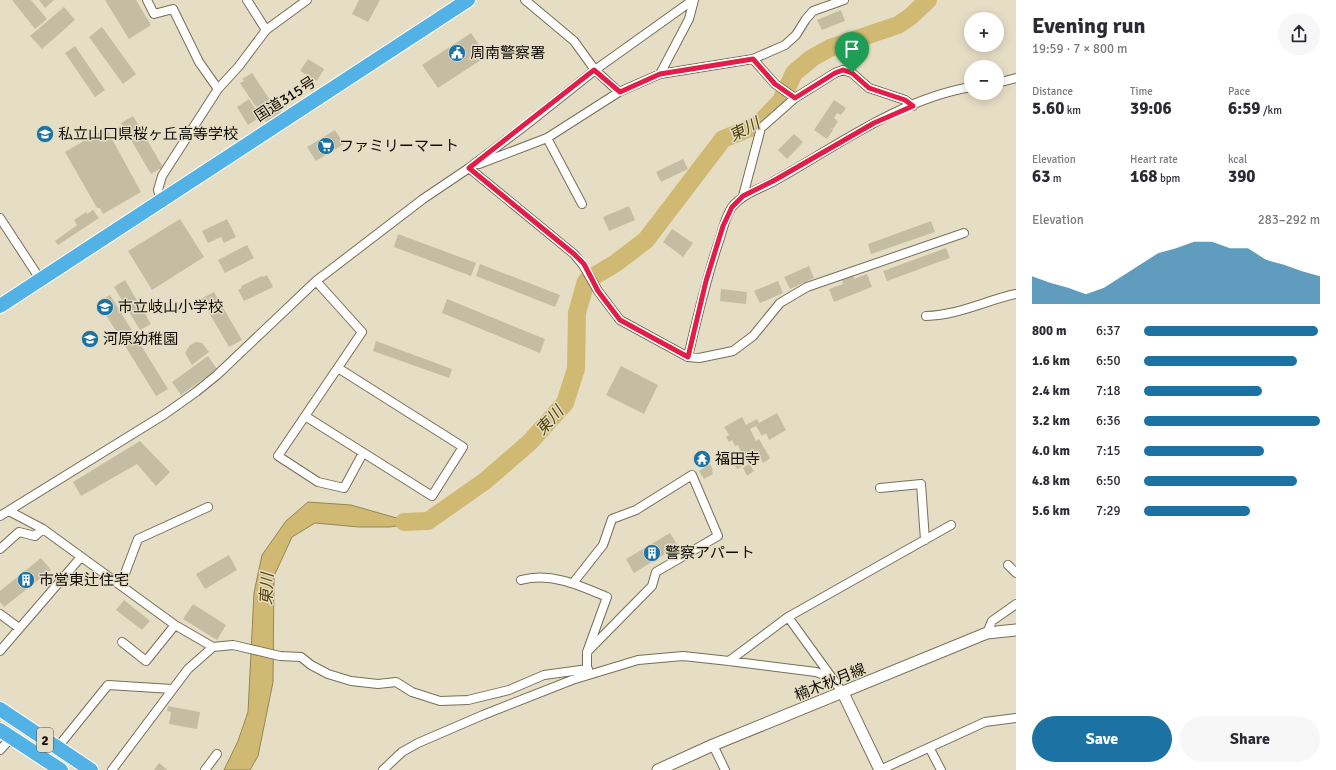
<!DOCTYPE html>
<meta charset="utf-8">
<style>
body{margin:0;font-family:Signika,"Noto Sans JP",sans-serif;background:#f7f7f7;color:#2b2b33;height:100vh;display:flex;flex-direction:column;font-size:15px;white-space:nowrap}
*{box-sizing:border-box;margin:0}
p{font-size:13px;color:#7c7c81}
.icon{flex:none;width:22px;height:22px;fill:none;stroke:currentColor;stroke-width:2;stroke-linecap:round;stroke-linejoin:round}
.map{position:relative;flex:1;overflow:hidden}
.panel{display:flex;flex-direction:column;background:#fff;width:320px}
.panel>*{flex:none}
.fabs{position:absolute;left:964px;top:12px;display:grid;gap:8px}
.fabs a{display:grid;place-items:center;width:40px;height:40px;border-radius:50%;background:#fff;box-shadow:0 2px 10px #0003;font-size:20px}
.pin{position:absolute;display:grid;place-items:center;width:34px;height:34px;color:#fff;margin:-41px -17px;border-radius:50% 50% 50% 0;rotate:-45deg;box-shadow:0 0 4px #0007}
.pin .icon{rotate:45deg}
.round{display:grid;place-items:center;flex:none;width:42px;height:42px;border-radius:21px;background:#f7f7f7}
.overview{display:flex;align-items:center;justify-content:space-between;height:68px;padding:0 16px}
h1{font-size:22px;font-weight:700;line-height:30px}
.stats{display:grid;grid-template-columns:repeat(3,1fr);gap:6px;height:68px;padding:4px 16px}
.stats div{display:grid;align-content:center}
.stats b{font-size:17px;font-weight:700}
.stats small{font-size:11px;font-weight:400}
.stats p{font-size:11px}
.chart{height:112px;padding:8px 16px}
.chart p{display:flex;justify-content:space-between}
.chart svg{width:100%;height:72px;margin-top:4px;fill:#1c73a3;opacity:.7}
.action{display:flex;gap:8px;margin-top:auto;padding:8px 16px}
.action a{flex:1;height:46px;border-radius:24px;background:#1c73a3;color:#fff;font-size:16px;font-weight:700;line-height:46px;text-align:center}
.action a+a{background:#f7f7f7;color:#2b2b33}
ul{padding:0 16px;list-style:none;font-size:13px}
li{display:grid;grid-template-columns:64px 48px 1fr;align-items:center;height:30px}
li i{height:10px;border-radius:5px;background:#1c73a3}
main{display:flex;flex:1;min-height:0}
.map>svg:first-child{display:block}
.water{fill:#d0ba73;stroke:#968652}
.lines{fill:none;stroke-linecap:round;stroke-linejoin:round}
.river{stroke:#d0ba73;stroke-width:18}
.building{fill:#c5bda3}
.minor-casing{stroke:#766f57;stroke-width:10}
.tertiary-casing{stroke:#766f57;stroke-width:13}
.trunk-casing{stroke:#fff;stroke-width:16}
.minor{stroke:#fff;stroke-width:8}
.tertiary{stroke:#fff;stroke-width:11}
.trunk{stroke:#52b2e6;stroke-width:14}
.route-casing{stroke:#fff;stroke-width:8}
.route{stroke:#e11d48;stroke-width:5}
.labels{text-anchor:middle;stroke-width:3;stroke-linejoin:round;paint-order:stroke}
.shield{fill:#e6dec4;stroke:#504b3e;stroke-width:1}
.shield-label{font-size:14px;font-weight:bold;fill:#0f0c05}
.poi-label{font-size:15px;fill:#0f0c05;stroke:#e6dec4;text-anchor:start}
.street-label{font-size:15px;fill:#0f0c05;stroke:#e6dec4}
.water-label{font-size:16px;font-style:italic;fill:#524208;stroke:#e6dec4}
</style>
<main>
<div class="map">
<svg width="1016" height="770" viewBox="0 0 1016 770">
<rect width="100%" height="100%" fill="#e6dec4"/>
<path class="water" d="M308,502L351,505L400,519L428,521L390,527H359L315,523L292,537L274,576L273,682L258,756L250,770H224L238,741L248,712L254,593L262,555L286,521Z"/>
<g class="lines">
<path class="river" d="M404,522L428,521L485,481L530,442L565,403L576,369L577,313L586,281L616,263L646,240L723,139L758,125L781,101L794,73L812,58L830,48L898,25L910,17L928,0"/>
</g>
<path class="building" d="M12,0H31L47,19L35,29Z
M39,0H54L45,8Z
M105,0H136L151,25L129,39Z
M359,0H380L368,22L352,14Z
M64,7L75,20L42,49L30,36Z
M841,10L845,21L822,30L817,20Z
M102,27L136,74L123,84L89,37Z
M471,33L487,56L438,88L422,65Z
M75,46L105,90L95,97L65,53Z
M308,59L324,69L317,81L300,71Z
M252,73L272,103L274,102L281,112L266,122L240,83L244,81L242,79Z
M249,99L260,117L248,125L237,107Z
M834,100L846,108L841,115L837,113L834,118L838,121L833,129L829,127L833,130L827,139L814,130Z
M133,116L163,167L151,174L121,123Z
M106,128L141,192L103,214L100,208H97L65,152Z
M335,130L344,144L316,161L307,147Z
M794,134L803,142L787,159L778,150Z
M683,159L688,169L661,182L656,172Z
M629,206L635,220L609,231L603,217Z
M93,210L99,218L58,245L55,241L77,225L74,220L86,212L87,214Z
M180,219L204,257L152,290L128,251Z
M227,219L236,237L224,243L221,237L208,243L202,231Z
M931,221L935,232L871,254L868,244Z
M672,229L693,243L683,257L663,242Z
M398,234L476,263L471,276L394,247Z
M247,245L254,258L225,273L218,260Z
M946,248L950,258L887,281L883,271Z
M480,264L560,295L555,307L476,276Z
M809,266L814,278L790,289L784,277Z
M867,274L872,287L834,302L829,289L843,284L842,280L853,275L854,279Z
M267,275L273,287L244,301L238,290L242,288L241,286L262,276L263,277Z
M125,280L151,324L140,330L114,287Z
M778,281L783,293L760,303L754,291Z
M721,289L747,292L746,304L720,301Z
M214,292L242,340L229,347L201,299Z
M110,295L168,389L156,396L98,302Z
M447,299L545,339L540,353L442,313Z
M376,341L452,369L449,378L373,351Z
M196,342L202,343L209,352L192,365L185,353L190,345Z
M208,356L217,369L181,395L172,382Z
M621,366L658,385L644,414L606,395Z
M777,413L786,430L769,440L766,433L762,436L756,426L750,429L756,441L759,439L770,458L768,460L763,463L757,451L750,455L751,457L744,461L745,464L737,469L733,462L740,458L738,454L741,452L738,445L735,446L732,440L729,442L726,437L729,435L724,427L742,417L746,425L757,419L759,423Z
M140,441L170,472L156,486L137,464L81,496L73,482Z
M702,451L710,460L703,467L695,457Z
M710,464L713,470L712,471L713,474L704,479L699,471Z
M749,464L754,471L747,476L743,468Z
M670,533L678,546L634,573L626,559Z
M229,555L237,570L205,589L196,574Z
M41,558L51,570L4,607L0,602V591Z
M124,600L150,621L142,630L116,610Z
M193,604L226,625L217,640L183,619Z
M168,706L200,712L197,729L169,724L171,712L167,711Z
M159,763L168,770H154Z"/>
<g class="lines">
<defs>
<path id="minor" d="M147,0L154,14L173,9L199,62L218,89
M247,0L266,30
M525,0L574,41L595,70L619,92
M753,59L775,84L795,98
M660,74L689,19L694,0
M997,83L1016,78
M547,138L582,204
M479,164L547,138L619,92L660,74L753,59L785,45L796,35L806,19L813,11L844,0
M469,168L574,254L583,265L598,291L620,320L688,357L699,358L733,351L753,336L780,303L807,287L964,233
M743,196L761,128L795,98L835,73L843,70L852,73L869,88L905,100L913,106
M161,201L158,190L162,176L218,89L239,66L266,30L307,0
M0,218L40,279
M316,281L362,332L278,456L318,482L344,488L363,453
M926,316C959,315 984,301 1016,294
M688,357C697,318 706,279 719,241C723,229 725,217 732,207C743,193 761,189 776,180C837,146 900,99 971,87
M305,416L432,496L463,447L338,368
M880,488L921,484L925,540
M9,511L43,529L175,625L213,647L233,645L280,656L301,657L311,665L328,674L351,681L378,684L396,682L412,692L440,701L468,700L509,690L544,675L588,669
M0,516L165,414L196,392L217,375L316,281L423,199L469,168L522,128L595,70L693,0
M0,549L19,532L35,536L43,529
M1008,565L1016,573
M521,580C551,572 579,585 607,597L587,652V673
M573,583L603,545L612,519L636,510L692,475L718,536L656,572L652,586L587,652
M121,584L138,539L208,507
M0,614L19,628
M788,617L843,693
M987,633L992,621L1016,604
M122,642L146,661L175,625
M0,651L81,557
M729,661L788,617L951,525
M713,745L725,770
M57,748L108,685L172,689
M930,749L941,770
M0,750L11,738
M112,770L188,669L213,647
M205,770L217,754
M383,770L402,752L418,743L483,715L572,680L638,660L683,656L729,661L816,672L832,678
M880,770L985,722L1016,718"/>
<path id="tertiary" d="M843,693L880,770
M658,770L713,745L987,633L1016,630"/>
<path id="trunk" d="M0,306L468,0
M0,709L91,770
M0,730L61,770"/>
</defs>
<use href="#minor" class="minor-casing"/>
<use href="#tertiary" class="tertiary-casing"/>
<use href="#trunk" class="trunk-casing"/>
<use href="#minor" class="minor"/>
<use href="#tertiary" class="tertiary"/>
<use href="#trunk" class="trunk"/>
</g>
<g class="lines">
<defs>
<path id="route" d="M753,59L775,84L795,98L835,73L843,70L852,73L869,88L905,100L913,106L874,123L775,180L743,196L732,207L723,226L706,281L688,357L620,320L598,291L584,264L574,254L469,168L594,70L620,92L660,74Z"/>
</defs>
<use href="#route" class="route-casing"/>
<use href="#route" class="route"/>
</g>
<defs>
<symbol id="civic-disc" viewBox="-11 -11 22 22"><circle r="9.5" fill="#1c73a3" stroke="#e6dec4"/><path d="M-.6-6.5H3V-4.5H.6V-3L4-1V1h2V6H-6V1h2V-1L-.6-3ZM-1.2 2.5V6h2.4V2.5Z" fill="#fff"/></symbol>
<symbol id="school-disc" viewBox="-11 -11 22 22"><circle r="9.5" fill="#1c73a3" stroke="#e6dec4"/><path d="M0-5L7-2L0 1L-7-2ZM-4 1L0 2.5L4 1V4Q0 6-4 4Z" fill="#fff"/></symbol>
<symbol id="supermarket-disc" viewBox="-11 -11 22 22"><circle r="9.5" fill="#1c73a3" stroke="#e6dec4"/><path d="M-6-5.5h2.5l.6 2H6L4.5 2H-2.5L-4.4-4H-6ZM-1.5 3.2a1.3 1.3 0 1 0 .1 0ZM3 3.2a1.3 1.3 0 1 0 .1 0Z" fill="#fff"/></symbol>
<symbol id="temple-disc" viewBox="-11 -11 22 22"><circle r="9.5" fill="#1c73a3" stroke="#e6dec4"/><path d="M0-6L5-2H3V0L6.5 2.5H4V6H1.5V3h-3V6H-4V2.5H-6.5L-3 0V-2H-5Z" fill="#fff"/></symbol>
<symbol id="building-disc" viewBox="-11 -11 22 22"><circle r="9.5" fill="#1c73a3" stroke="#e6dec4"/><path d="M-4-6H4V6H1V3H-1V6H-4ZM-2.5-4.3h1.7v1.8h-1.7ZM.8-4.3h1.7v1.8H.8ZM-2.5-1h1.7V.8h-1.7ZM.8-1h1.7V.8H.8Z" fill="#fff"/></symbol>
</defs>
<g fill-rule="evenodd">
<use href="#civic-disc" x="447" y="43" width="20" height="20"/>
<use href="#school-disc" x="35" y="124" width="20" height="20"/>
<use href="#supermarket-disc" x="316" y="136" width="20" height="20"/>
<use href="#school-disc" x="95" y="297" width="20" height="20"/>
<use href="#school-disc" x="80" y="329" width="20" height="20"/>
<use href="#temple-disc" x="692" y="449" width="20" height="20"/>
<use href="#building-disc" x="642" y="543" width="20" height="20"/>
<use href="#building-disc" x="16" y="570" width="20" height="20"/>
</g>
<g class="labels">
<rect class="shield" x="37" y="728" width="16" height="24" rx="3"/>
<g class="shield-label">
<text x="45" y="745">2</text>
</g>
<g class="poi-label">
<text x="470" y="58">周南警察署</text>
<text x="58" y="139">私立山口県桜ヶ丘高等学校</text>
<text x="339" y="151">ファミリーマート</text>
<text x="118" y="312">市立岐山小学校</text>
<text x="103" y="344">河原幼稚園</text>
<text x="715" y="464">福田寺</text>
<text x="665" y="558">警察アパート</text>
<text x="39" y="585">市営東辻住宅</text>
</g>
<g class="street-label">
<text transform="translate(285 99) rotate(-33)" y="5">国道315号</text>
<text transform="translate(830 682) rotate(-22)" y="5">楠木秋月線</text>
</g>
<g class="water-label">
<text transform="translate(744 129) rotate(-28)" y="6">東川</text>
<text transform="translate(549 420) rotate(-48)" y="6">東川</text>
<text transform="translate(266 589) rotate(-87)" y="6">東川</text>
</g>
</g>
</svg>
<div class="fabs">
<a>+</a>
<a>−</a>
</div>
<div class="pin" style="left:852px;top:73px;background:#1e9e55"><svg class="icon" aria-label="arrive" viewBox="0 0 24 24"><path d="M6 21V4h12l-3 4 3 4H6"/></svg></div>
</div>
<section class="panel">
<div class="overview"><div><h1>Evening run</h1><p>19:59 · 7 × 800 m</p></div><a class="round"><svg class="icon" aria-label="share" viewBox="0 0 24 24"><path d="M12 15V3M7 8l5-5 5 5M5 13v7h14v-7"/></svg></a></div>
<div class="stats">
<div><p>Distance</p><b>5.60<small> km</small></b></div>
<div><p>Time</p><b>39:06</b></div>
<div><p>Pace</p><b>6:59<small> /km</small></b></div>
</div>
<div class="stats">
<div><p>Elevation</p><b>63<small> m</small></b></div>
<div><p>Heart rate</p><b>168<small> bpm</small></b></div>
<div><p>kcal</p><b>390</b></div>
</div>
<div class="chart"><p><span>Elevation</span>283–292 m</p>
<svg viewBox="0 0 160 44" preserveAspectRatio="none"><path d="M0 44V27L10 31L20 34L30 38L40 34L50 27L60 20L70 13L80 10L90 6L100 6L110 10L120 10L130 17L140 20L150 24L160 27V44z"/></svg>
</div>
<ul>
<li><b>800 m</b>6:37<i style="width:99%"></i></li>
<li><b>1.6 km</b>6:50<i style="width:87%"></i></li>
<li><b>2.4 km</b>7:18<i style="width:67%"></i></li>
<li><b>3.2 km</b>6:36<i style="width:100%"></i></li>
<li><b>4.0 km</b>7:15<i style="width:68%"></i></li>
<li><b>4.8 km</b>6:50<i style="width:87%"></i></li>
<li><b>5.6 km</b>7:29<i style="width:60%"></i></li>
</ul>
<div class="action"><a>Save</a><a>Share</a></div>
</section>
</main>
